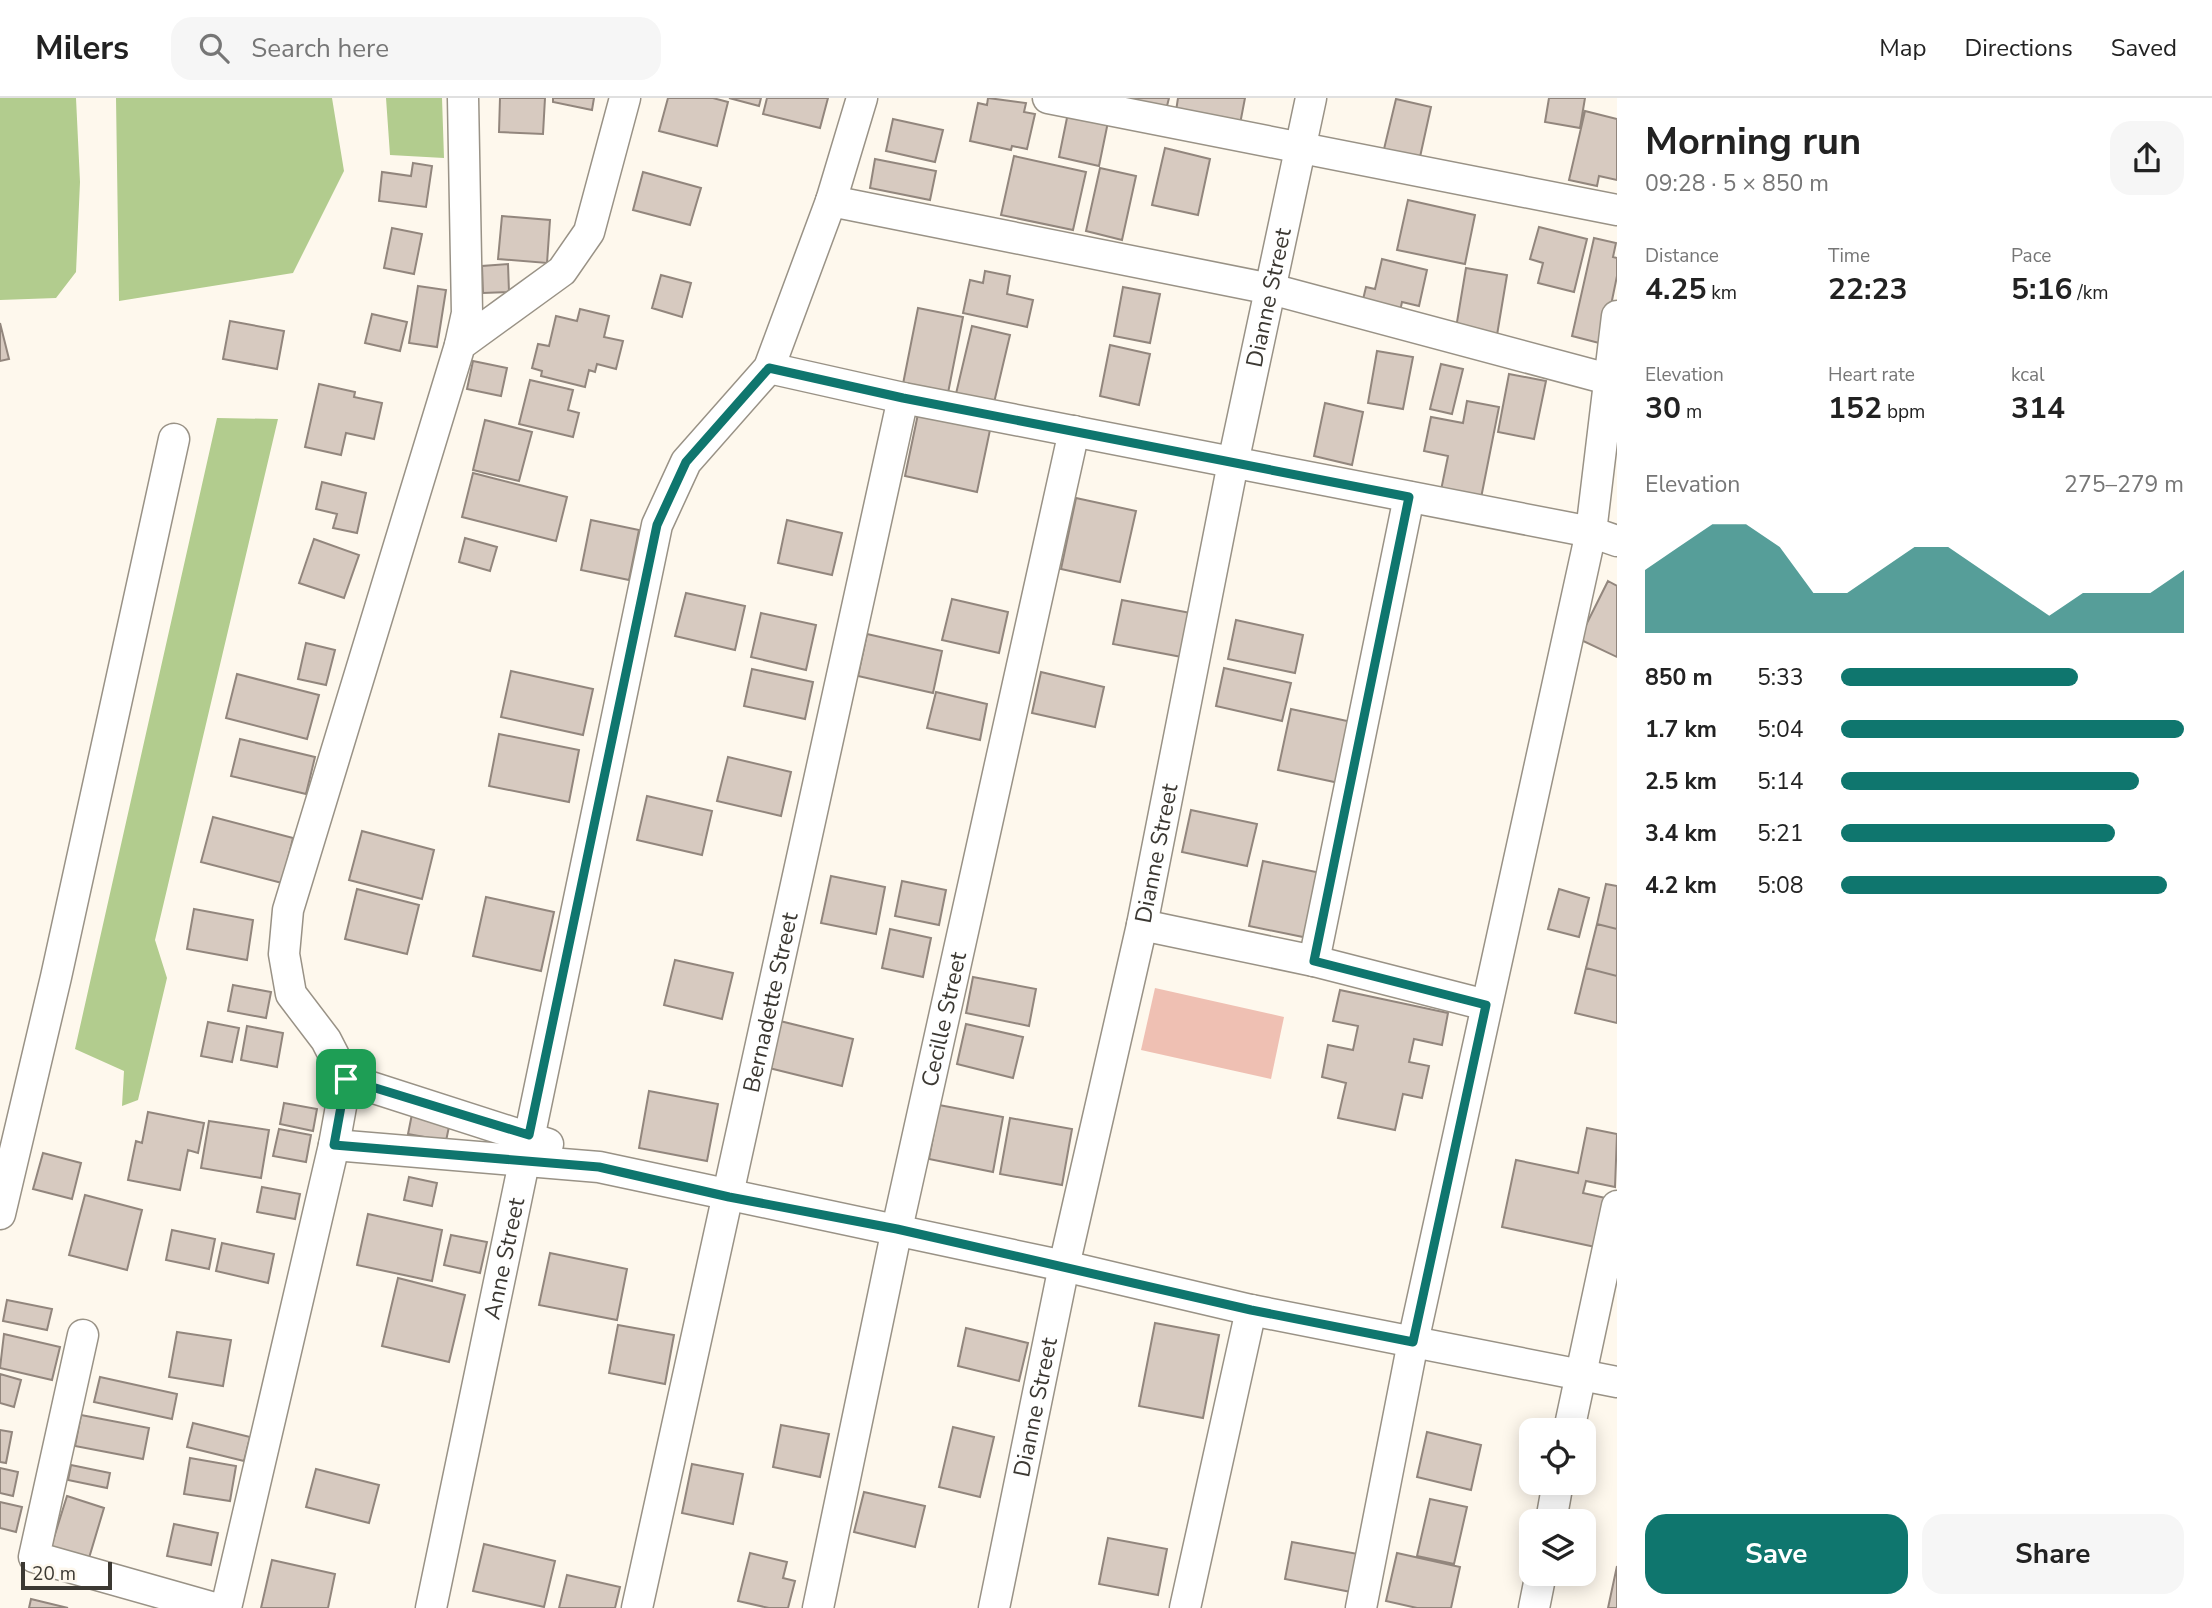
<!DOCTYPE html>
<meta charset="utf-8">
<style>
body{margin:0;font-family:"Nunito Sans",sans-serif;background:#f6f6f6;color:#222;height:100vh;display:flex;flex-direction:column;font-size:26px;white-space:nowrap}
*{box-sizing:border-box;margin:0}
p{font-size:23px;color:#767676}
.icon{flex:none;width:38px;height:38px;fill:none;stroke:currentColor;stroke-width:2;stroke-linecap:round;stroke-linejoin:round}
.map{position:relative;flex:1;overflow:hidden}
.side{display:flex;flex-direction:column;background:#fff;width:595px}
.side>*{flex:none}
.tools{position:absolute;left:1519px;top:1320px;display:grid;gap:14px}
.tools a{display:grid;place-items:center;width:77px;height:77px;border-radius:14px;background:#fff;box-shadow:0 4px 18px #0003;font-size:35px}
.scale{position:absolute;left:21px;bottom:18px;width:91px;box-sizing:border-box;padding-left:7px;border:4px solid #3c3933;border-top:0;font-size:19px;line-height:24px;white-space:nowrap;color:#3c3933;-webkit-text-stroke:5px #fef8ed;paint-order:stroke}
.pin{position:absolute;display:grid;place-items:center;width:60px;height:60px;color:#fff;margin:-30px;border-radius:14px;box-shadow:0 4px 10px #0006}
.round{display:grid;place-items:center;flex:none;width:74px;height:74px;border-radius:21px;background:#f6f6f6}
.head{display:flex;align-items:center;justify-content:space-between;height:119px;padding:0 28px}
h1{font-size:38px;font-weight:700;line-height:52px}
.metrics{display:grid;grid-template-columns:repeat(3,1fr);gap:10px;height:119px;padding:7px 28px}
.metrics div{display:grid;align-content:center}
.metrics b{font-size:30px;font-weight:700}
.metrics small{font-size:19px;font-weight:400}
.metrics p{font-size:19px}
.chart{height:196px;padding:14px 28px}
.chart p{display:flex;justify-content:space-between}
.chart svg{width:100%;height:126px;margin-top:7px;fill:#0f766e;opacity:.7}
.button{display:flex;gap:14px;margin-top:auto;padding:14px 28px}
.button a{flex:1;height:80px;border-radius:21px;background:#0f766e;color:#fff;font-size:28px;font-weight:700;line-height:80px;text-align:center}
.button a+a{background:#f6f6f6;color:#222}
ul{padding:0 28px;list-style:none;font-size:23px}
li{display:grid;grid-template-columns:112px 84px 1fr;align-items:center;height:52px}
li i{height:18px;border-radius:9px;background:#0f766e}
header{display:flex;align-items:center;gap:42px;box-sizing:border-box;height:98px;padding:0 35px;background:#fff;border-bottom:2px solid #e0e0e0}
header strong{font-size:33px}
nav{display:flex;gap:38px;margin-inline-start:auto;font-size:24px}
.search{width:490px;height:63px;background:#f6f6f6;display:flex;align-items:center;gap:18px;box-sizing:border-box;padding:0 24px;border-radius:21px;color:#767676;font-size:26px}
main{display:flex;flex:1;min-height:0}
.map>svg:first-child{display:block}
.green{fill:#efc0b3}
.water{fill:#b2cc8e}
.building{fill:#d7cac0;stroke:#92867d;stroke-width:2}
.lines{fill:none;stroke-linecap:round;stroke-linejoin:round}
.minor-casing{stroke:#999286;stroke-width:33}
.minor{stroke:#fff;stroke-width:30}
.route-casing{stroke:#fff;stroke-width:14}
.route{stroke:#0f766e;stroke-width:9}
.labels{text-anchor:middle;stroke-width:6;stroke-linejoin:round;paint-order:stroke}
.street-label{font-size:23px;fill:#3c3933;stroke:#fef8ed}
</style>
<header>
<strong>Milers</strong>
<div class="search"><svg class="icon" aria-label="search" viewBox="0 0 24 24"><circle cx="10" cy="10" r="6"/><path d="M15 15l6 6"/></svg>Search here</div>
<nav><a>Map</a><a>Directions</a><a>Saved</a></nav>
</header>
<main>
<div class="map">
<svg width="1617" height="1510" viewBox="0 0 1617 1510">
<rect width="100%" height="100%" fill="#fef8ed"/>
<path class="green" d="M1155,890L1284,919L1271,981L1141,952Z"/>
<path class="water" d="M0,0H76L80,84L76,174L56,200L0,202Z
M116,0H332L344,73L293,175L119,203Z
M386,0H442L444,60L390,57Z
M217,320L278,321L155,842L167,880L138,1002L122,1008L124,973L75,951Z"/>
<path class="building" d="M500,0H545L543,36L499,34Z
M553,0H594L592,12L553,4Z
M668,0H713L728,4L717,48L659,33Z
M729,0H761L759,8Z
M767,0H828L820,30L763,16Z
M988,0L1026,5L1024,14L1035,16L1027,51L1012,48L1011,52L970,43L978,5L987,7Z
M1108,0H1169L1166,12Z
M1178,0H1245L1240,26L1176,13Z
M1549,0H1585L1580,30L1545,24Z
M1396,1L1431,9L1420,59L1384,51Z
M1069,10L1109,19L1099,68L1059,59Z
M1585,13L1617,21V82L1599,78L1597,88L1569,82Z
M893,21L943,32L935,64L886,53Z
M1165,50L1210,61L1198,117L1152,107Z
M1014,58L1086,74L1073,132L1001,117Z
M875,61L936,73L930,102L870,90Z
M413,65L432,68L426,109L379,103L382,74L411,78Z
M1100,70L1136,78L1122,142L1086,133Z
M643,74L701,90L690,127L633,112Z
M1408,102L1475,117L1465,166L1397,152Z
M502,118L550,122L547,165L498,161Z
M1539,129L1587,141L1574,194L1538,185L1543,165L1530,161Z
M392,130L422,136L414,176L384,170Z
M1594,140L1616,145L1613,159L1617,160V178L1603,246L1572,238Z
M1382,161L1427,172L1419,208L1402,204L1398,223L1360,214L1366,189L1375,191Z
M508,166L509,194L483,195L482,168Z
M1466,170L1507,177L1497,237L1456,230Z
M985,173L1010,178L1007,196L1033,202L1027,229L963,215L970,182L983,185Z
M661,177L691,185L682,219L652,210Z
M418,188L446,192L437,249L409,245Z
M1123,189L1160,196L1150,245L1114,238Z
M918,210L963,219L947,300L902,291Z
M580,211L609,218L604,239L623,243L616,271L597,266L595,274L589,272L585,289L541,278L542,273L532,270L538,246L549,248L556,218L577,223Z
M372,216L407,224L400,253L365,245Z
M230,223L284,233L277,271L223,261Z
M0,225L9,261L0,263Z
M972,228L1010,237L993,309L955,300Z
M1110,247L1150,256L1139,307L1100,298Z
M1377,253L1413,259L1403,311L1368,305Z
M473,263L507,270L501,298L467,291Z
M1441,266L1463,271L1452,316L1430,311Z
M1509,276L1546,283L1534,341L1498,334Z
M530,282L573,292L568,312L579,315L573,339L519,326Z
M319,286L355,294L354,299L382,305L374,341L346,335L341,357L305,349Z
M1467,303L1499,309L1480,405L1440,397L1448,358L1424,353L1431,319L1463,325Z
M1325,305L1363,314L1352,367L1314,358Z
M918,316L990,332L977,394L905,378Z
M485,322L532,334L519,383L473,372Z
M473,375L567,399L556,443L462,419Z
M322,384L366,395L357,435L333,430L337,416L316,411Z
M1076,400L1136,413L1120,484L1061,471Z
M591,422L639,432L629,482L581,472Z
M787,422L842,435L832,477L778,465Z
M465,440L497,449L490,473L459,464Z
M314,441L359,457L344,500L299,485Z
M1608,483L1617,488V559L1579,541Z
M686,495L745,508L735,552L675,538Z
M952,501L1008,514L999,555L942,542Z
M1122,502L1196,516L1187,560L1113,546Z
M761,515L816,527L806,572L751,559Z
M1236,522L1303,537L1295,575L1228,561Z
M867,536L942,553L933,595L858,578Z
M306,545L335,552L326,587L298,581Z
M1224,570L1291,585L1282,623L1216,608Z
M752,571L813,584L805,621L744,608Z
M511,573L593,591L583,637L501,619Z
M1041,574L1104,589L1095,629L1032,615Z
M237,576L319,597L307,641L226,620Z
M936,594L987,606L980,642L927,630Z
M1291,611L1352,624L1339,685L1278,672Z
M499,636L579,652L569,704L489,688Z
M240,641L315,659L306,696L231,678Z
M728,659L791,674L781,718L717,703Z
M647,698L712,713L702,757L637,742Z
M1191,712L1257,726L1247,768L1182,754Z
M213,719L293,740L282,785L201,764Z
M362,733L434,752L422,801L349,782Z
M1263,763L1321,775L1308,840L1249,828Z
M831,778L885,789L876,836L821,825Z
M902,783L946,792L939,827L895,818Z
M1606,786L1617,788V831L1597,826Z
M357,791L419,807L407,856L345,841Z
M1559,791L1589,800L1579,839L1548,831Z
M486,799L554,814L541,873L473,858Z
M194,811L253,822L247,862L187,851Z
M1597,826L1617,831V878L1586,870Z
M890,831L931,840L923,879L882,870Z
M675,862L733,875L722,921L664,907Z
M1586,870L1617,878V925L1575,915Z
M973,879L1036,891L1029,928L966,915Z
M233,887L271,894L266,920L228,913Z
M1340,892L1448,915L1442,947L1414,941L1409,964L1429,968L1422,1000L1403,996L1395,1032L1338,1020L1346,985L1322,979L1328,947L1353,952L1358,928L1333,923Z
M776,922L853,941L842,988L765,969Z
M208,924L239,930L232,964L201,958Z
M966,926L1023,939L1013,980L957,966Z
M247,928L283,935L277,969L241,962Z
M649,993L718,1006L707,1063L639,1050Z
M284,1005L317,1011L313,1033L280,1026Z
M939,1007L1003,1019L993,1074L929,1061Z
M413,1011L451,1019L446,1043L408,1036Z
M148,1014L204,1025L198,1055L188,1052L180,1092L128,1082L136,1043L142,1045Z
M1010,1020L1072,1031L1062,1087L1000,1076Z
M209,1023L269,1032L261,1080L201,1070Z
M1587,1030L1617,1036L1615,1089L1586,1083L1583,1095L1610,1101L1600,1150L1502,1129L1516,1062L1578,1075Z
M279,1031L311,1037L306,1064L273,1058Z
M43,1055L81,1065L72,1101L33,1091Z
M409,1079L437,1085L432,1108L404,1102Z
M262,1089L300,1096L295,1121L257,1114Z
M85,1097L142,1112L127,1172L69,1157Z
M368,1116L442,1132L432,1183L357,1167Z
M172,1132L215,1141L209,1171L166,1162Z
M451,1137L487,1144L480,1175L444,1167Z
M222,1145L274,1156L268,1185L216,1173Z
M550,1155L627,1171L617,1222L539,1207Z
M398,1180L465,1197L449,1264L382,1248Z
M7,1202L52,1211L47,1232L3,1223Z
M1155,1225L1219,1237L1203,1320L1139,1308Z
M618,1227L674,1237L665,1286L609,1275Z
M966,1230L1028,1245L1019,1283L958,1268Z
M177,1234L231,1242L223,1288L169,1279Z
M4,1236L60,1249L52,1282L0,1270Z
M0,1276L21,1282L14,1309L0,1305Z
M100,1279L177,1296L172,1321L94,1304Z
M81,1317L149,1330L143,1361L75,1348Z
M193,1325L250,1339L244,1363L187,1349Z
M781,1327L829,1336L820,1379L773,1369Z
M953,1329L994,1339L980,1399L939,1389Z
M0,1332L12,1334L6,1365L0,1364Z
M1427,1334L1481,1347L1471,1392L1417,1379Z
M190,1360L236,1368L230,1403L184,1396Z
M692,1366L743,1376L733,1426L682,1415Z
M71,1367L110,1375L107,1390L68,1382Z
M0,1370L18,1374L13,1398L0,1395Z
M316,1371L379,1387L369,1425L306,1409Z
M864,1394L925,1408L915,1449L854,1434Z
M67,1398L104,1410L89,1460L51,1449Z
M1430,1401L1467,1409L1454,1466L1417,1458Z
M0,1404L22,1409L16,1434L0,1430Z
M174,1426L218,1435L211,1467L167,1458Z
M1108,1440L1167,1451L1158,1497L1099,1486Z
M1292,1444L1358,1456L1351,1494L1285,1481Z
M484,1446L555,1463L544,1509L473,1493Z
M750,1455L787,1464L783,1480L795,1483L788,1510H769L738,1503Z
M1397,1455L1460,1469L1451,1510H1417L1386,1503Z
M272,1462L335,1476L328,1510H261Z
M1617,1468V1510H1608Z
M567,1477L620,1489L615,1510H559Z
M31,1501L68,1510H29Z"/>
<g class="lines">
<defs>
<g id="minor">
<path d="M1048,0L1617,112"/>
<path d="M831,103L1271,191L1608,281"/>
<path d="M460,247L467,215L463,0"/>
<path d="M769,270L903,300L1591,434L1617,443"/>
<path d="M1142,827L1314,863L1486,907"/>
<path d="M1314,863L1409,399"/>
<path d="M346,981L548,1046"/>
<path d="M334,1047L599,1069L1064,1168L1251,1212L1617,1284"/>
<path d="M0,1116L56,879L174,341"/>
<path d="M83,1237L34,1459L214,1510"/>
<path d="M1569,1332L1617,1108"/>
<path d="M1551,1423L1558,1384"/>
<path d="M226,1510L334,1047L346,981L326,942L291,896L284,856L288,812L460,247L562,173L589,134L625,0"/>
<path id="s1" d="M431,1510L657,427L686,364L769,270L831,103L862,0"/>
<path id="s2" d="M637,1510L903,300"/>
<path id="s3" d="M818,1510L897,1131L1074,333"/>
<path id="s4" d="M994,1510L1064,1168L1142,827L1233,365L1311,0"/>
<path d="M1185,1510L1251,1212"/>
<path d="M1361,1510L1413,1244L1591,434L1617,218"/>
<path d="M1534,1510L1541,1475"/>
</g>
</defs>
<use href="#minor" class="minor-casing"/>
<use href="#minor" class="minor"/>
</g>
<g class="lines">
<defs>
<path id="route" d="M769,270L903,300L1409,399L1314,863L1486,907L1413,1244L1251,1212L897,1131L729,1099L599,1069L334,1047L346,981L529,1037L657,427L686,364Z"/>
</defs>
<use href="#route" class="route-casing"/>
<use href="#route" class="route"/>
</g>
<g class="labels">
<g class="street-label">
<text dy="8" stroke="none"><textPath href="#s4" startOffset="1339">Dianne Street</textPath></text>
<text dy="8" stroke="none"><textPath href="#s4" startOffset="772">Dianne Street</textPath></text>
<text dy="8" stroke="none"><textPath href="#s2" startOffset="620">Bernadette Street</textPath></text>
<text dy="8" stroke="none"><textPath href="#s3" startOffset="602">Cecille Street</textPath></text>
<text dy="8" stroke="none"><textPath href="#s1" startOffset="357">Anne Street</textPath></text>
<text dy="8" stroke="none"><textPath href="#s4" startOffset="205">Dianne Street</textPath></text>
</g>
</g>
</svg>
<div class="tools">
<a><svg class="icon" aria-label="locate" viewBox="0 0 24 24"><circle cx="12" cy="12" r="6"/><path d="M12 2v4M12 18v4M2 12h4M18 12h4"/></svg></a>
<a><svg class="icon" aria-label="layers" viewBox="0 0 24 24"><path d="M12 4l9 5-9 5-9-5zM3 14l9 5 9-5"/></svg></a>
</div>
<div class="scale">20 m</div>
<div class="pin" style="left:346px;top:981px;background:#1e9e55"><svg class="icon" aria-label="arrive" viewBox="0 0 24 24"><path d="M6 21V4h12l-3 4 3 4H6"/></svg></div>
</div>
<section class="side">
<div class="head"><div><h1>Morning run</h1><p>09:28 · 5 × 850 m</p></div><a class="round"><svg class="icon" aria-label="share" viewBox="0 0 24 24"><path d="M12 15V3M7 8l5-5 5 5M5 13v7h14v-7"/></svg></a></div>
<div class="metrics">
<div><p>Distance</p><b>4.25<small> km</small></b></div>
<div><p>Time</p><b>22:23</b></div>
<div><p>Pace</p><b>5:16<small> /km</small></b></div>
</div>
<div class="metrics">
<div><p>Elevation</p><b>30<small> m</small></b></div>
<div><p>Heart rate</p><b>152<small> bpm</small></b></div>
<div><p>kcal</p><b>314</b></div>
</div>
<div class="chart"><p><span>Elevation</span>275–279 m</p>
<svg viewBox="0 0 160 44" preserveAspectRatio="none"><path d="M0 44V22L10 14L20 6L30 6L40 14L50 30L60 30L70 22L80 14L90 14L100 22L110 30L120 38L130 30L140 30L150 30L160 22V44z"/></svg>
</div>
<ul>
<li><b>850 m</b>5:33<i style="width:69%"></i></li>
<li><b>1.7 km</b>5:04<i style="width:100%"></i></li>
<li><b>2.5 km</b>5:14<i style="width:87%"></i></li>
<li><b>3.4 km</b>5:21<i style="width:80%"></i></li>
<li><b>4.2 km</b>5:08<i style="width:95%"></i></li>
</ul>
<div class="button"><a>Save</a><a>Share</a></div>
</section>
</main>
